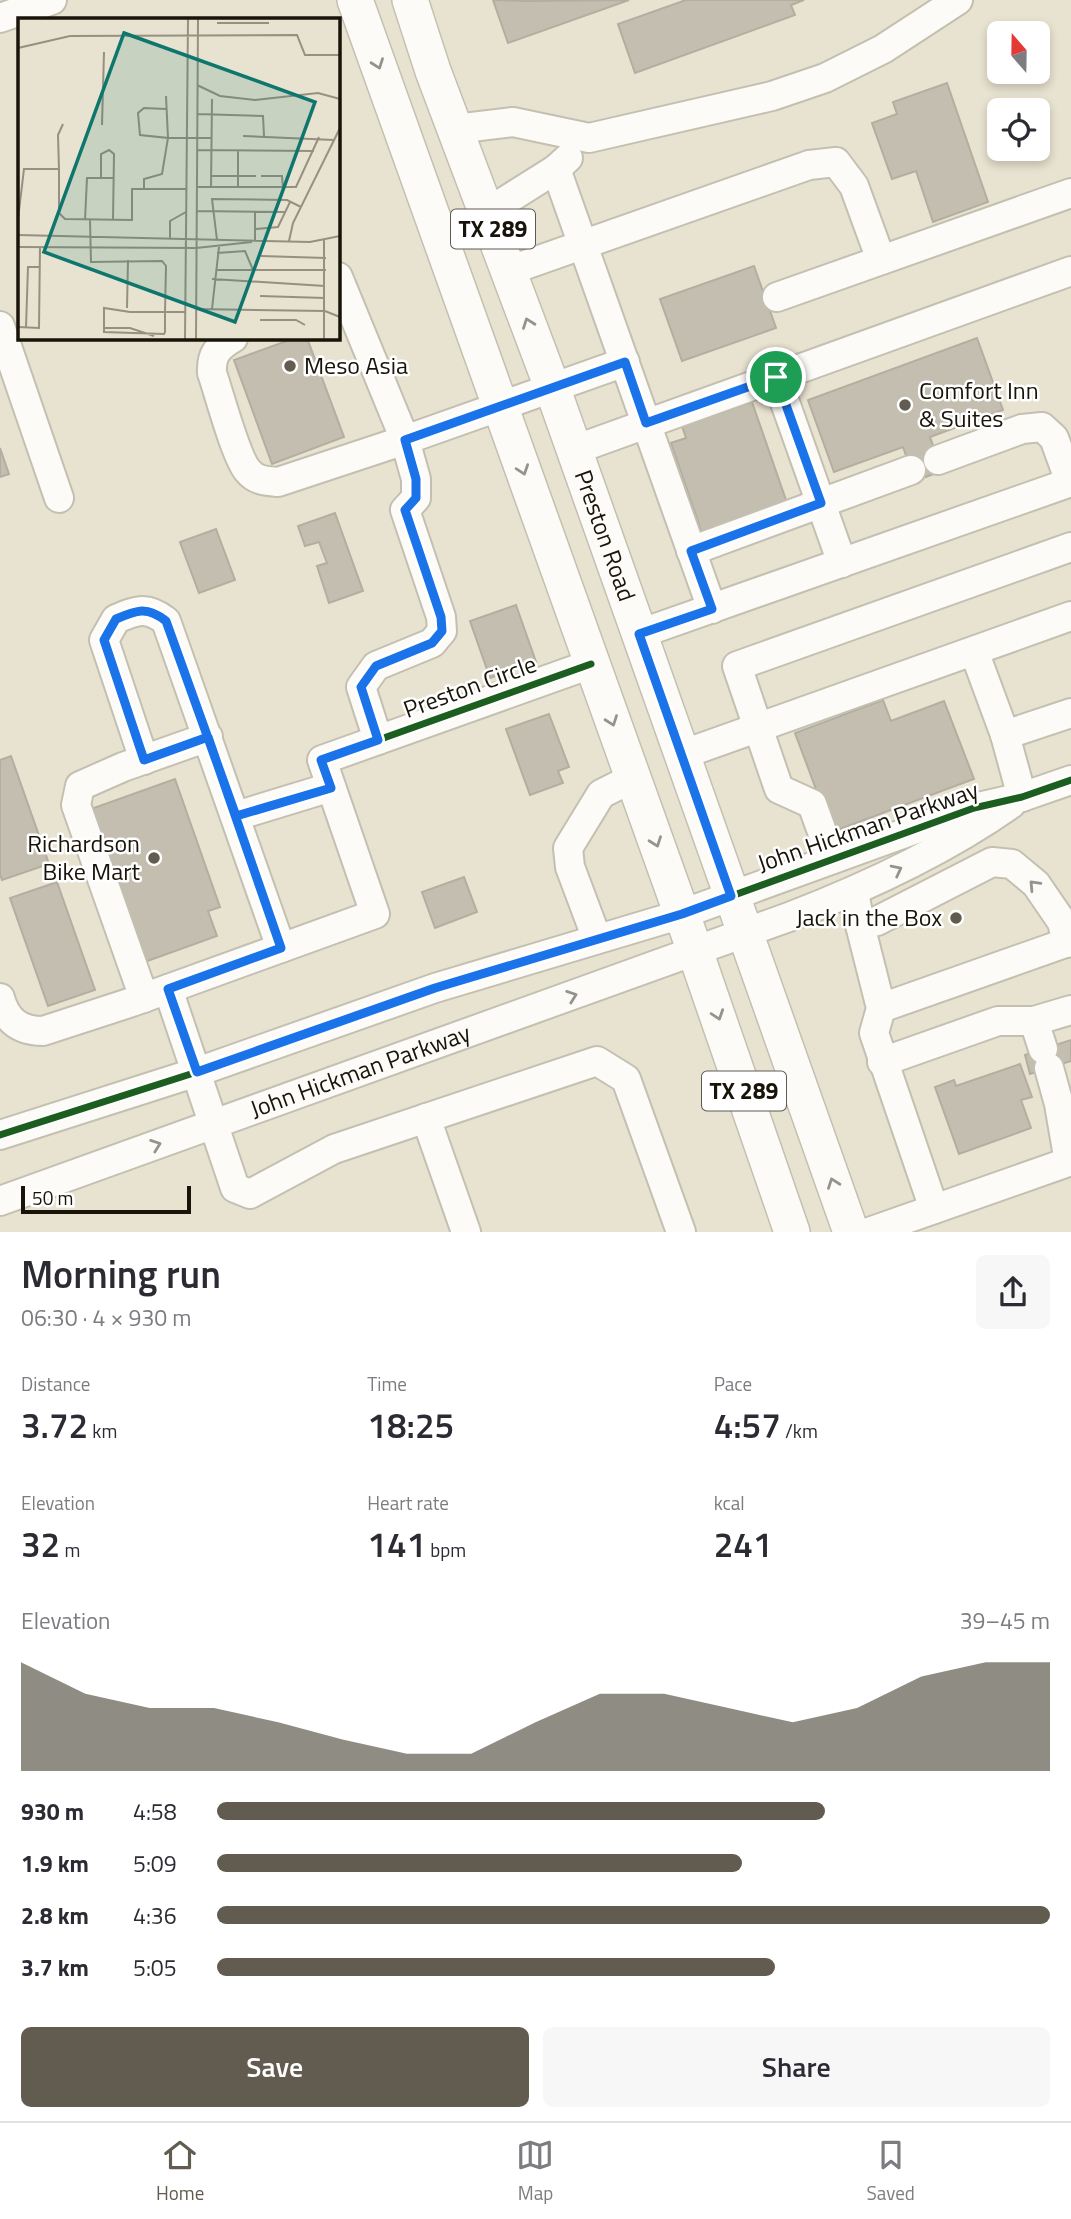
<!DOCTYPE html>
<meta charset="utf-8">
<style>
body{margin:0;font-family:"Titillium Web",sans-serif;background:#f7f7f7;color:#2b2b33;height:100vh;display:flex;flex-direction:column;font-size:26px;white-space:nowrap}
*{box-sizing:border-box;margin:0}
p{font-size:23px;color:#7c7c81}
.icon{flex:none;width:38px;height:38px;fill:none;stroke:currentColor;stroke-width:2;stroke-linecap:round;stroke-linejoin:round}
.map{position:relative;height:1232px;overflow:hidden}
.side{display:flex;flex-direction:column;background:#fff;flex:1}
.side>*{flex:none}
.needle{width:46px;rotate:340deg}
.fabs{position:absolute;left:987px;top:21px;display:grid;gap:14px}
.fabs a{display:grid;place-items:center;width:63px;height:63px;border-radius:10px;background:#fff;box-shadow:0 4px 10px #0003;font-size:35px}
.scale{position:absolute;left:21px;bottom:18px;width:170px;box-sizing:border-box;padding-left:7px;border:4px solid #191409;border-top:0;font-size:19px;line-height:24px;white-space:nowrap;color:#191409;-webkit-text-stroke:5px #fff;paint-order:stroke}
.pin{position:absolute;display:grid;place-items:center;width:60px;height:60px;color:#fff;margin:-30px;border:4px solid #fff;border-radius:50%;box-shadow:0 2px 7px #0007}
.round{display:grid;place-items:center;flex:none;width:74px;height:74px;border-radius:10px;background:#f7f7f7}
.summary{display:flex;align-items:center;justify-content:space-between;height:119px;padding:0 21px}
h1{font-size:38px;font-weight:600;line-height:52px}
.metrics{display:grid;grid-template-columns:repeat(3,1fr);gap:10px;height:119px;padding:7px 21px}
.metrics div{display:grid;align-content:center}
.metrics b{font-size:35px;font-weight:600}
.metrics small{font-size:19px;font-weight:400}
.metrics p{font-size:19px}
.chart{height:196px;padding:14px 21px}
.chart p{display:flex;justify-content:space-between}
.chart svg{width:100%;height:126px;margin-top:7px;fill:#615c4f;opacity:.7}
.primary-button{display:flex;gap:14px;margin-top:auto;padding:14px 21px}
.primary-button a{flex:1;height:80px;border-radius:10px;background:#615c4f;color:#fff;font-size:28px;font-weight:600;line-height:80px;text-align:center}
.primary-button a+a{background:#f7f7f7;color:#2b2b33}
ul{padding:0 21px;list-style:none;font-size:23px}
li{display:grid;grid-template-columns:112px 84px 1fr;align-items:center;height:52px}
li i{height:18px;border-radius:9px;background:#615c4f}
.tab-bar{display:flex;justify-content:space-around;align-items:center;height:98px;border-top:2px solid #e1e1e2;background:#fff;font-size:19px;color:#7c7c81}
.tab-bar a{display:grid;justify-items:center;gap:4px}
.tab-bar .selected{color:#615c4f}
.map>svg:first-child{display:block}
.building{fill:#c3beb0;stroke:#b3aea0;stroke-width:2}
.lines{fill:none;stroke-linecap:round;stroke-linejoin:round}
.minor-casing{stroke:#c4c0b1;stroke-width:32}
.major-casing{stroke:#c4c0b1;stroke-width:38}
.minor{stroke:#fcfbf8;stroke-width:28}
.major{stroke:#fcfbf8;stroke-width:35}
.cycleway-casing{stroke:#fff;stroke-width:11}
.cycleway{stroke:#1b5e20;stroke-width:7}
.oneway{stroke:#96938c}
.route-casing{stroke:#fff;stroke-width:14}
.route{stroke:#1a73e8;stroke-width:9}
.poi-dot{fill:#615c4f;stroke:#fff;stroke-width:2.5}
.labels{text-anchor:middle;stroke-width:5;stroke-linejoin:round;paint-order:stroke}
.shield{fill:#fff;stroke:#5e5a53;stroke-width:2}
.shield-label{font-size:23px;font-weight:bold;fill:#191409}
.poi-label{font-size:24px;fill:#191409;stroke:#fff;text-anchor:start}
.street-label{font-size:24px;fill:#191409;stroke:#fff}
.inset-road{fill:none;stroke:#959080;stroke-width:2}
.view{fill:#0f766e;fill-opacity:0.15;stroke:#0f766e;stroke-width:3.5}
.inset-edge{fill:none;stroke:#191409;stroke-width:3.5}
</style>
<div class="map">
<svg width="1071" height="1232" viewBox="0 0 1071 1232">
<rect width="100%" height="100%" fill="#e8e2d0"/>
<path class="building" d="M493,0L528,1L629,0L508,43Z
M686,0H804L791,5L795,15L635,73L618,24Z
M947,83L988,202L933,222L916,171L892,179L872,123L897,114L893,102Z
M754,266L776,328L682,361L660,299Z
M295,338H307L344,437L272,464L234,360Z
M977,338L1003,410L930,437L942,471L915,481L903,447L834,472L808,400Z
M752,402L787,503L702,533L671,443L686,438L682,426Z
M0,448L9,474L0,477Z
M335,513L363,591L329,603L317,566L327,563L319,542L305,546L298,526Z
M216,529L235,580L199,593L180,542Z
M516,605L536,662L490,678L470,621Z
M883,700L891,721L944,701L974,779L832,832L795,733Z
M549,714L569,767L558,771L563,783L530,795L506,729Z
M11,756L49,864L2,880L0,874V760Z
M175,779L220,907L208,911L217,936L142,963L88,810Z
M464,877L477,912L435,928L422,892Z
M57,882L95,990L48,1006L10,898Z
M1071,1040V1061L1030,1074L1025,1055Z
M1020,1064L1032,1097L1021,1100L1031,1128L959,1154L935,1087L954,1080L956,1086Z"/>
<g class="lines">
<defs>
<g id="minor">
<path d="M0,18L52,0"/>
<path d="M455,129L513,122L589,138L772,96L825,78L883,49L958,0"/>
<path d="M556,169L712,609"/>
<path d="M486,213L556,169L568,158"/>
<path d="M508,271L809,165L836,162L854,186L881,260"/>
<path d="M338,277L405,440L625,362"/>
<path d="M777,297L1071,193"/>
<path d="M0,326L59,498"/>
<path d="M233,338C218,347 211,354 212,373C219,393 236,458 248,471C256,481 267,481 278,482L405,440L416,479V498L405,510L441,617L442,631L432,643L376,666L361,687L378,740"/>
<path d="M776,377L842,563"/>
<path d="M574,450L1071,271"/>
<path d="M938,460L1022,429L1042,427L1054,438L1070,482"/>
<path d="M691,551L911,470"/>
<path d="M639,634L1071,482"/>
<path d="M974,651L1005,735L1022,797"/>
<path d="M1005,735L1071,713"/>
<path d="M681,755L1071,616"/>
<path d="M144,760L104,640L116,619C137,610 147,606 166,621L281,948"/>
<path d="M236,816L331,787"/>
<path d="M832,859L812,804L779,789L737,666L1071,547"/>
<path d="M854,891L860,925L881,1008L874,1033L934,1209"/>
<path d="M860,925L877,921L992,862L1012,864L1036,884L1062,922L1067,943"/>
<path d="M597,939L570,867L568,848L601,794L633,778"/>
<path d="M168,989L235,1188L250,1194L334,1149L597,1061L626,1079L681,1232"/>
<path d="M0,998C6,1020 19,1031 43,1031L132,1002L375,914L322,760L591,664"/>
<path d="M144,998L76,805L80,786L123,767L208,737"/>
<path d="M881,1008L1071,941"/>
<path d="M1034,1021L1043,1049"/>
<path d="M882,1062L998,1021H1034L1071,1010"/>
<path d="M1049,1068L1059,1104L1069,1162"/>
<path d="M426,1118L466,1232"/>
<path d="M0,1135L197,1072L435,988L682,914L974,808L1022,797L1071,780"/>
<path id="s1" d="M0,1201L789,917C867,887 943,852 1011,804"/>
<path d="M869,1232L1071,1161"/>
</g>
<g id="major">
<path d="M355,0L695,951L792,1232"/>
<path id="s2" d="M410,0L433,71L552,387L851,1232"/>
</g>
</defs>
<use href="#minor" class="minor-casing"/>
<use href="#major" class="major-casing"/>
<use href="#minor" class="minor"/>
<use href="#major" class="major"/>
<defs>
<path id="cycleway" d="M322,760L591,664
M0,1135L197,1072L435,988L682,914L974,808L1022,797L1071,780"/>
</defs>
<use href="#cycleway" class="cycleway-casing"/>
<use href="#cycleway" class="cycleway"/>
</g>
<defs><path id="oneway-chevron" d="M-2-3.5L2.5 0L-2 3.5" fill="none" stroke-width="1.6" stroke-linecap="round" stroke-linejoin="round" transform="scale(1.75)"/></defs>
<g class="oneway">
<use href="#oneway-chevron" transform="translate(378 64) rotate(70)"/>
<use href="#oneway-chevron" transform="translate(528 323) rotate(-110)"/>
<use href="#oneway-chevron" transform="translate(523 470) rotate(71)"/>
<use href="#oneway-chevron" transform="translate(612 721) rotate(70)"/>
<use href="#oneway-chevron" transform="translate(656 842) rotate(70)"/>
<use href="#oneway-chevron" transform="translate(897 870) rotate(-27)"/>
<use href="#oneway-chevron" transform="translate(1034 885) rotate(-133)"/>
<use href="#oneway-chevron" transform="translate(572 996) rotate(-20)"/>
<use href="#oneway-chevron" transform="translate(718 1015) rotate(71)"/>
<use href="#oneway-chevron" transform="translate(156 1145) rotate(-20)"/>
<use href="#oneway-chevron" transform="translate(833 1183) rotate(-110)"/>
</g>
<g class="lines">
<defs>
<path id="route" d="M776,377L646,423L625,362L405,440L416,479V498L405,510L441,617L442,631L432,643L376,666L361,687L378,740L321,760L331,788L236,816L166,621C147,606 137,610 116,619L104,640L144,760L208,737L281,948L168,989L197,1072L435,988L682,914L731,896L639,634L712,609L691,551L821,503L776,377"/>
</defs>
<use href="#route" class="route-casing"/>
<use href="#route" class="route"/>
</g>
<g class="poi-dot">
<circle cx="290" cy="366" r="7"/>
<circle cx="905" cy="405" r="7"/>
<circle cx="154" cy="858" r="7"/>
<circle cx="956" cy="918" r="7"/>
</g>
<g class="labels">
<g class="shield">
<rect x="451" y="209.5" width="84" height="39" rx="5"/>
<rect x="702" y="1071.5" width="84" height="39" rx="5"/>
</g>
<g class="shield-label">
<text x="493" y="237">TX 289</text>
<text x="744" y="1099">TX 289</text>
</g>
<g class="poi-label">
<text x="304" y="374">Meso Asia</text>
<text x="919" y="399">Comfort Inn<tspan x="919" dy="28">&amp; Suites</tspan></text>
<text x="140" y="852" text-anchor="end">Richardson<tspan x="140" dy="28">Bike Mart</tspan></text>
<text x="942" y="926" text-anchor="end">Jack in the Box</text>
</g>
<g class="street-label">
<text dy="8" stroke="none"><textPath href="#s2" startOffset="570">Preston Road</textPath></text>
<text transform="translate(470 687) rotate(-20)" y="8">Preston Circle</text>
<text transform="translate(868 827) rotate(-19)" y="8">John Hickman Parkway</text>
<text dy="8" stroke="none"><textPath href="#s1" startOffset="383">John Hickman Parkway</textPath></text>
</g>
</g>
<g transform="translate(18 18)">
<rect width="322" height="322" fill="#e8e2d0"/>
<path class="inset-road" d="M199,5H251M0,30L52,18L279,17L287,37H322M179,67L202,78L237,82L300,75L322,81M148,78L150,120H194M179,96L245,98L246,118M84,107L86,34M225,118L316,122M179,132L296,133M41,151L40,117L45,106M194,158H238M243,158H264L265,170M83,160V136L91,132L96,136L95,202M179,169H278L301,119M193,169L194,81M220,170V132M126,171V161L144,156L150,120L122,117L120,95L126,90L148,91M179,193L267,194M0,201L6,151H41V195L47,201L114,202V171H168M67,202L69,160H95M72,202L73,244L144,243L148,248L147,294V314L146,316L86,314V290L112,294H167M238,211L260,209L272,184M0,217L292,224L322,218M152,221V203L168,194M199,222L194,181L269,182L283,189M306,222V321M237,223V194M271,223L275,205L322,110M0,229L178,230L234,224M199,235L227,233L235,252M243,238L308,240M198,252H308M194,261L307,268M242,278L307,280M109,290L110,242M178,291L307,293L322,299M194,291L201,229M242,302H278L287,307M0,309L21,310L22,229M8,309L10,249H22M86,310H112L136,318M167,321L170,1M178,321L180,1"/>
<path class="view" d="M106,15L297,84L217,304L26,234Z"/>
<rect width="322" height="322" class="inset-edge"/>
</g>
</svg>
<div class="fabs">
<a><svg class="needle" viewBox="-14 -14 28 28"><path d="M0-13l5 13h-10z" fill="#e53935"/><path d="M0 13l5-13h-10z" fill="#7c7c81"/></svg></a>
<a><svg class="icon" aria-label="locate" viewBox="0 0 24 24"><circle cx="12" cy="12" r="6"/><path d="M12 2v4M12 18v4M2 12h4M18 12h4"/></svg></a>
</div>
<div class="scale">50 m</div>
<div class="pin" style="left:776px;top:377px;background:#1e9e55"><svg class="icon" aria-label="arrive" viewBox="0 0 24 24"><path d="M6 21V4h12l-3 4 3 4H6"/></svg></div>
</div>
<section class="side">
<div class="summary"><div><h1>Morning run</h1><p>06:30 · 4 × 930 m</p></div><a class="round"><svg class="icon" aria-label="share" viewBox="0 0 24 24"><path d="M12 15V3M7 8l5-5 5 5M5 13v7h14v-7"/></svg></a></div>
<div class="metrics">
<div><p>Distance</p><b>3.72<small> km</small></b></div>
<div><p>Time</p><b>18:25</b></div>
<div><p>Pace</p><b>4:57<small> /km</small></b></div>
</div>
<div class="metrics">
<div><p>Elevation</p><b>32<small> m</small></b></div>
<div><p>Heart rate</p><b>141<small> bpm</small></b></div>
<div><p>kcal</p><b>241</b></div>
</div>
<div class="chart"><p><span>Elevation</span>39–45 m</p>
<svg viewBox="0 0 160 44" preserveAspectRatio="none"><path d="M0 44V6L10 17L20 22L30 22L40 27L50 33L60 38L70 38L80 27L90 17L100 17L110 22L120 27L130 22L140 11L150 6L160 6V44z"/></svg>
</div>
<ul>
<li><b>930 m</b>4:58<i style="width:73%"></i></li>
<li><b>1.9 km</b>5:09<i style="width:63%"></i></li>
<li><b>2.8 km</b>4:36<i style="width:100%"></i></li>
<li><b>3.7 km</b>5:05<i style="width:67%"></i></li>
</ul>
<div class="primary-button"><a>Save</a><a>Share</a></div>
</section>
<nav class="tab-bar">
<a class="selected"><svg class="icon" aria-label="home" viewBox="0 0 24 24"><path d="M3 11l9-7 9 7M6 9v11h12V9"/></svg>Home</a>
<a><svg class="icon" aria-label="map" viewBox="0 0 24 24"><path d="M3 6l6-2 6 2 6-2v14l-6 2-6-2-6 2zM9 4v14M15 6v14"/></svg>Map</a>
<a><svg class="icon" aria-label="saved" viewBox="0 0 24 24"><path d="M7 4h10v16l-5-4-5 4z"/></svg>Saved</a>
</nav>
